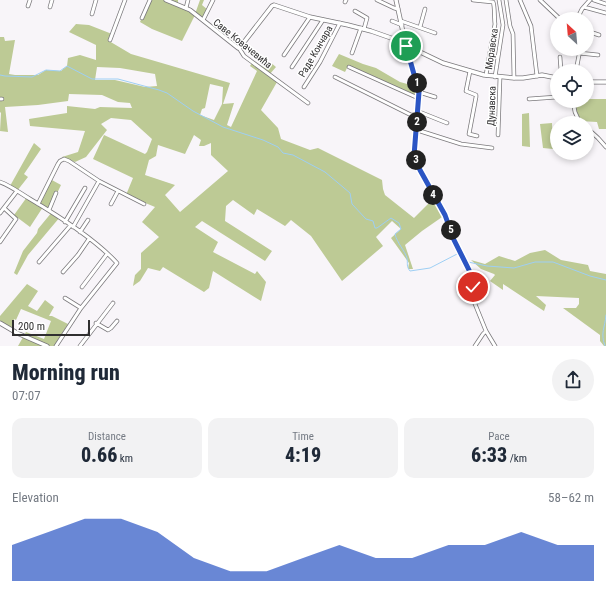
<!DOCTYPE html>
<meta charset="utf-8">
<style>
body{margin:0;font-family:"Roboto Condensed",sans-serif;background:#f2f2f3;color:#1f2937;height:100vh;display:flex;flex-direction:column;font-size:15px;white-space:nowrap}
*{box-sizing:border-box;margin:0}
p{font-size:13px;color:#747a83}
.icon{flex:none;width:22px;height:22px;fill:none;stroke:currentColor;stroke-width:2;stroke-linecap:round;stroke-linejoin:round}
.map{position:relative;height:346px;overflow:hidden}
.side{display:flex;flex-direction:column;background:#fff;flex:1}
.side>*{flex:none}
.needle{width:26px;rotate:334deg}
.buttons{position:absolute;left:550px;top:12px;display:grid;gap:8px}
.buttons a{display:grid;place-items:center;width:44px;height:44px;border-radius:50%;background:#fff;box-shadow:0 2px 6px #0003;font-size:20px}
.scale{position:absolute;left:12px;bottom:10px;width:78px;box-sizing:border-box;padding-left:4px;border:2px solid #302f30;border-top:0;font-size:11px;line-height:14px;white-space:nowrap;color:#302f30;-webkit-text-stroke:3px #fff;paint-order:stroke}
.pin{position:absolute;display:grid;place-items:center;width:34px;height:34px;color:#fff;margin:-17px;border:2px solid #fff;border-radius:50%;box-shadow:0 1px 4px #0007}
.km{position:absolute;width:20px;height:20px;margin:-10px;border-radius:50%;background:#222;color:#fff;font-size:11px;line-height:20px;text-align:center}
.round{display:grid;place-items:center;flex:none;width:42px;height:42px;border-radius:21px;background:#f2f2f3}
.head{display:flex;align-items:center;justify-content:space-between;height:68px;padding:0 12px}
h1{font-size:22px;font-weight:800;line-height:30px}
.metrics{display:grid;grid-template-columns:repeat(3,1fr);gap:6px;height:68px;padding:4px 12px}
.metrics div{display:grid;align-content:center;border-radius:10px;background:#f2f2f3;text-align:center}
.metrics b{font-size:20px;font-weight:800}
.metrics small{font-size:11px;font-weight:400}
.metrics p{font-size:11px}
.chart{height:112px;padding:8px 12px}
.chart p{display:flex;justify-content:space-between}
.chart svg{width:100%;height:72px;margin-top:4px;fill:#2b55c4;opacity:.7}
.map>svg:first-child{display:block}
.green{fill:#bdca95;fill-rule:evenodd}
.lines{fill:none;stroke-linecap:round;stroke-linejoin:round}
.stream{stroke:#9ecff4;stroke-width:1}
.minor-casing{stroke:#7b797c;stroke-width:4.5}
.tertiary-casing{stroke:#7b797c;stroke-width:5}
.minor{stroke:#fff;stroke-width:3}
.tertiary{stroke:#fff;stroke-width:3.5}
.route-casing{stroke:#fff;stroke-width:8}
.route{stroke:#2b55c4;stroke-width:5}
.labels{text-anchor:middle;stroke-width:3;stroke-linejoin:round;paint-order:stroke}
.street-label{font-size:10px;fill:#302f30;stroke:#fff}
</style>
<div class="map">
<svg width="606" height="346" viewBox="0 0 606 346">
<rect width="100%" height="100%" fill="#f8f5f9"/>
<path class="green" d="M150,0H166L170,2L172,0H178V5L195,14L200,0H204L202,5L208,10L203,20L195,15L182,41L152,29L140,22Z
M76,24L89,25L112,34L109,41L131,54L230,83L223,104L234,103L227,125L231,127L257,71L250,66L253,61L265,68L270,62L276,67L269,75L277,82L261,110L278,128L281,139L310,150L318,148L382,180L383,189L385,195L414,218L435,197L445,215L422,231L405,245L413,269H408L409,263L391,238L401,229L392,221L376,237L383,246L342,281L311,236L291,220L285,226L257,209L254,215L233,200L226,206L225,221L272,251L265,261L202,221L195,227L218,242L213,252L255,274L257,271L266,282L261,301L213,271L209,288L204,292L163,267L160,271L148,268L140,281L133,286L135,275L141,269V253L159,237L142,222L155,207L126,195L133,178L93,159L104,135L145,154L147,152L152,139L131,120L111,118L101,124L107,130L86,157L75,162L62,157L78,152L85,131L30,126L29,119L67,113V106L95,109L100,107L132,108L130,103L118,102L102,95L69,94L68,101L38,105L5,107L8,132L0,131L1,113L0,112V37H4L5,41L15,40L9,74L15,75H38L46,70L61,71L67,66L68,58L80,55L96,60V45L69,32ZM97,67L120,68L155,74L157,86L145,87L115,80H95ZM210,84L223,87L222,104L214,120L200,115L202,109L205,108ZM194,135L201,140L199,146H204L211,143V155L228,171L180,212L165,195L175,185L145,175L149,160L156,156L158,145L185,154Z
M339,54L363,64L376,68L400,82L418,87V98L348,66L345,72L332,66Z
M587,99H606V129H599L597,122L579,121L574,110L575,101H587Z
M529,113L530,147L522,146V114Z
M552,123L553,149L543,148L540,124Z
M34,143L41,149L24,174L28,177L17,191L10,186Z
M50,179L61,185L49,210L43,207L30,227L14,215L27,197L38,204Z
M52,212L60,217L28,255L17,275L14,273L23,251L37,233L38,229Z
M545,250L561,260L588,265L590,271L606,274V346H604L600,341V335L563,308H576L579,304V298L536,296L546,305L544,311L503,284V290L490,281L495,275L494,274L481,269L471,260L485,264L499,256L515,261L530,253Z
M27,284L38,291L28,306L37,311L45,300L54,307L49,316H52L68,324L54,346H18L26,332L44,339L51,321L21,309L16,320L14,319L13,330L0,323V316Z"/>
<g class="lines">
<path class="stream" d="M0,75L5,76L32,77L46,70L60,71L67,66L92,79H118L159,90L167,93L193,111L223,127L263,140L278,147L283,153L293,155L325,172L350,193L352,204L366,219L373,221L375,228H377L391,218L399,223L401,229L395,234C397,243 405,251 407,258C408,264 406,266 410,271L430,268L459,253
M462,254L464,255L468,262L487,266L514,268L535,262H553L590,276L606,280
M605,346C600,333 605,328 606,315"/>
<defs>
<path id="minor" d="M377,0L394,8L398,9
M473,0L493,2C495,6 494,18 495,24L486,75
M506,0L510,26L513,34L514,78
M520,0L531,26L537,76
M540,0L560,19
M594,0L606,4
M345,2L346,0
M28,6L30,0
M50,7L52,0
M584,7L606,13
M186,8L188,0
M355,11L367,18L364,29
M92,14L96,0
M142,18L150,0
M577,19L582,9L590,0
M203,20L213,0
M392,21L402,25
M401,21L435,33
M420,27L425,9
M587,31L599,35
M110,40L125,0
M406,46L419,92L417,130L414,151L415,158L429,187L445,215L454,240L469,270L472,279L475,304L486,331L495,346
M239,48L244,56L308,103
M352,53L361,28
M579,53L598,55
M284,55L310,17
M560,57L561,71
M292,67L323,20
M349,67L418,98
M470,71L466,91L476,95V97L469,134L477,136
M576,71L579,55L578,49
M335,77L411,115H417
M495,77L503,25L499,0
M304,87L320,62L340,23
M419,92L435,97
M0,99H2
M529,99L557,97
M573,101L575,112L580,123
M417,111L447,123
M587,128L598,138L606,147
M417,130L461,144L492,148
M498,135L500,77
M0,182C11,186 20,193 30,199C57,215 95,239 117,263L81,308L56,346
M38,204L58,164L60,161L64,159L69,161L99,181L144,204
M111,204L118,191
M49,210L56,193
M0,213L17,191
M65,222L85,188
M73,227L99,181
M80,232L88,220
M0,242L16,219L4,208
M39,262L70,226
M63,272L78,255L89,239
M82,287L107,254
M65,298L81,308
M96,323L108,330L111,328L117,321
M80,346L113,303
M475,346L483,334L486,331"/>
<path id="tertiary" d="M166,0L190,10L238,48L241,46L272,6L274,5L310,17L348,25L371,31L391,38L443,63L484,75L514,78H523L542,75L557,78
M396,0L406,46
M587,82H606
M0,323L17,333L47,346"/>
</defs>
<use href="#minor" class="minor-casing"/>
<use href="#tertiary" class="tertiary-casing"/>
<use href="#minor" class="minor"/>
<use href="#tertiary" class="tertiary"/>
</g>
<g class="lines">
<defs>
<path id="route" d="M406,46L419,92L414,156L420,170L445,215L454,240L469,270L473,287"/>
</defs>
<use href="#route" class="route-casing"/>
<use href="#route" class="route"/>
</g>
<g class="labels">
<g class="street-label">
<text transform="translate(243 43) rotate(39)" y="4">Саве Ковачевића</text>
<text transform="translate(491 49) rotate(-82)" y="4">Моравска</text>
<text transform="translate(315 51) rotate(-60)" y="4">Раде Кончара</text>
<text transform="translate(491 106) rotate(-88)" y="4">Дунавска</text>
</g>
</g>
</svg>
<div class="buttons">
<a><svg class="needle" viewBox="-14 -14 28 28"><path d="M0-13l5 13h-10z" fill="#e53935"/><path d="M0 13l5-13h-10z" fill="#747a83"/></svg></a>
<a><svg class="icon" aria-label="locate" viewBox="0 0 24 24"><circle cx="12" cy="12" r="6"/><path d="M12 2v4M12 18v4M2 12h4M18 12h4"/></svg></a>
<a><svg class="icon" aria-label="layers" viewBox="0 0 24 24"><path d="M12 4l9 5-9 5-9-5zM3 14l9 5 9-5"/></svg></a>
</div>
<div class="scale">200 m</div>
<div class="pin" style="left:406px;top:46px;background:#1e9e55"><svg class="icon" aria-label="arrive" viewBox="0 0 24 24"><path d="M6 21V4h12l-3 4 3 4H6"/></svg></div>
<div class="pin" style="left:473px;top:287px;background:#d93025"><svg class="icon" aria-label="check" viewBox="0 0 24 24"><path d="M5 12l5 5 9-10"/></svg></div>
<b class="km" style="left:417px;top:83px">1</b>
<b class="km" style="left:417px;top:122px">2</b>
<b class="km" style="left:416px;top:160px">3</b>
<b class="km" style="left:433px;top:195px">4</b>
<b class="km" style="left:451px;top:230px">5</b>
</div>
<section class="side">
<div class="head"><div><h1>Morning run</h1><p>07:07</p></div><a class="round"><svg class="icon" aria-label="share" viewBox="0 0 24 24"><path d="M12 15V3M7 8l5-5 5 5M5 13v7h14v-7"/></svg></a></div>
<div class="metrics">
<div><p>Distance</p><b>0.66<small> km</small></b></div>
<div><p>Time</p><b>4:19</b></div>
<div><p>Pace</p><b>6:33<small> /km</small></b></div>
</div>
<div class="chart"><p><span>Elevation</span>58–62 m</p>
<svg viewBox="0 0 160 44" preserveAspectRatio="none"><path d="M0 44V22L10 14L20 6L30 6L40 14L50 30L60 38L70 38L80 30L90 22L100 30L110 30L120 22L130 22L140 14L150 22L160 22V44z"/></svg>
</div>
</section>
